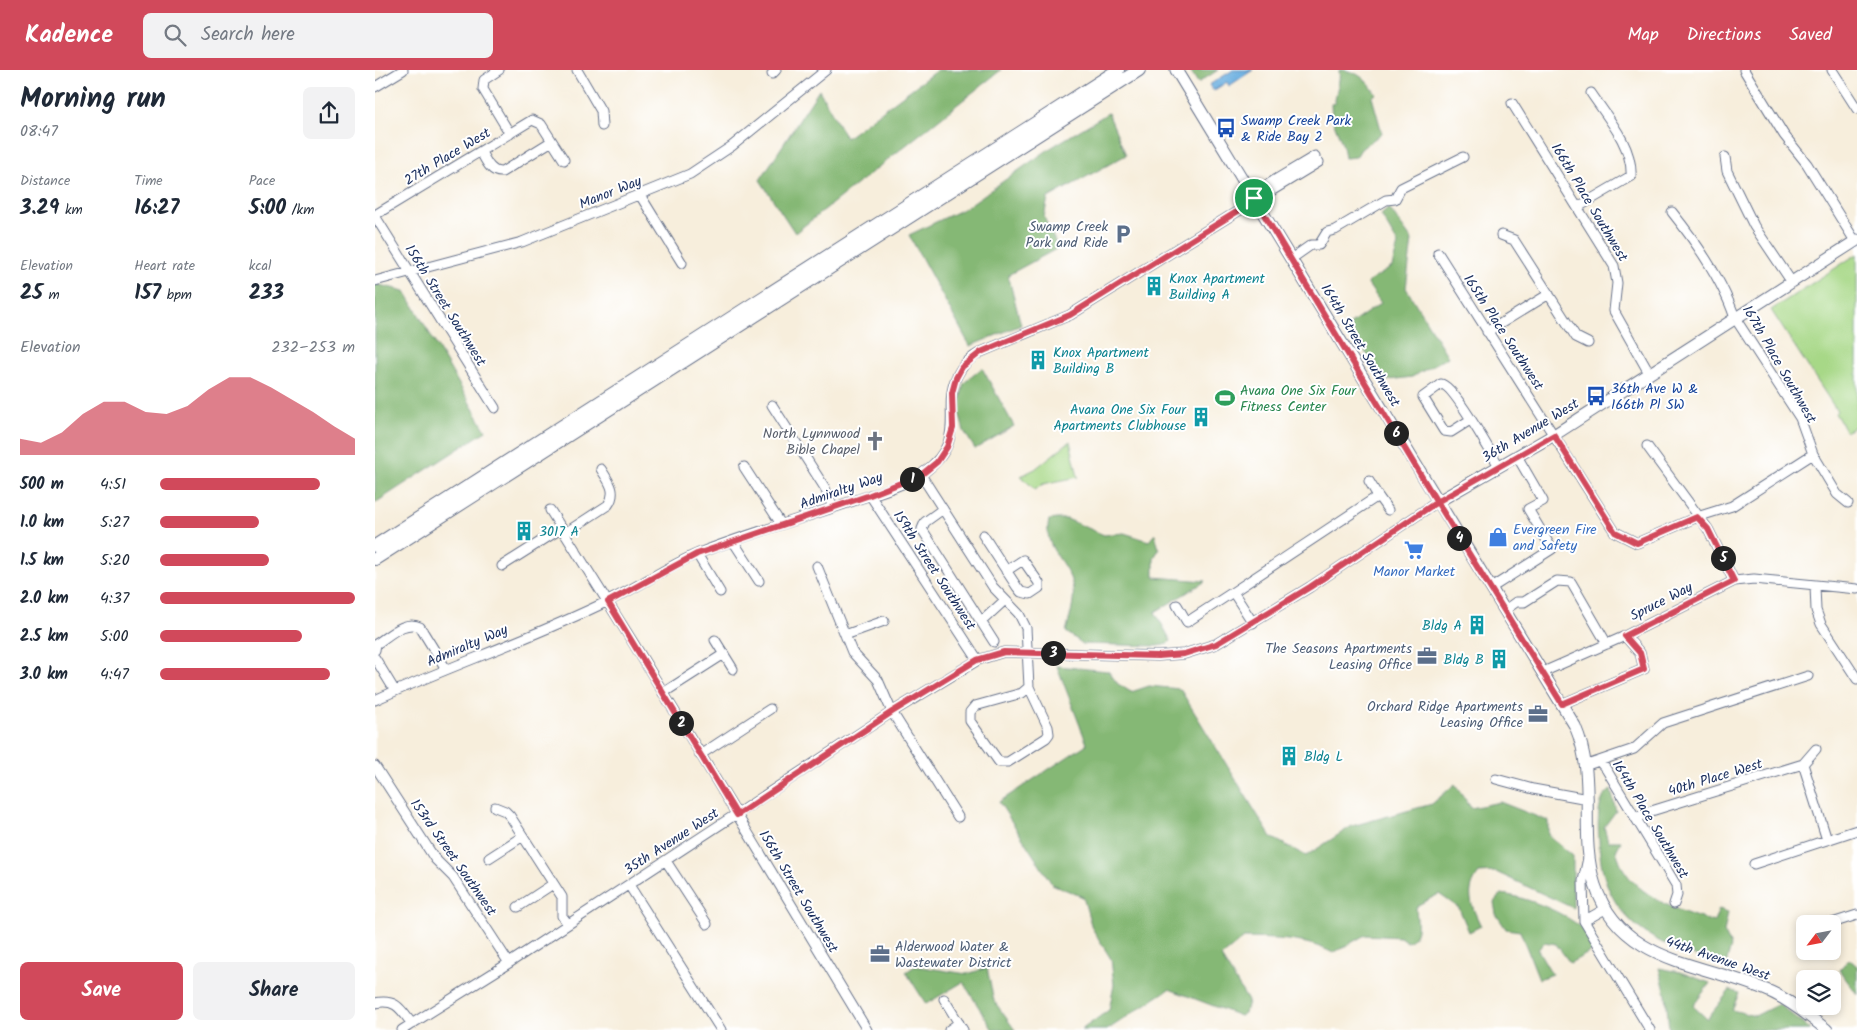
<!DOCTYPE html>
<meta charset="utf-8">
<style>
body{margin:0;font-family:Kalam,sans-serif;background:#f2f2f3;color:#1f2937;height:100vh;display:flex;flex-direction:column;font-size:19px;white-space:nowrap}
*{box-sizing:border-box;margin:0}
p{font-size:16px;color:#747a83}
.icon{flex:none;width:28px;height:28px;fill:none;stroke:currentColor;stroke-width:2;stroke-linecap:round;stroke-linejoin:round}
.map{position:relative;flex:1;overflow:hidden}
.sheet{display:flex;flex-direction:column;background:#fff;width:375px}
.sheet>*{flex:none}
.needle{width:32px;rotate:238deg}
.buttons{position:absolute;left:1421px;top:845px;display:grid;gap:10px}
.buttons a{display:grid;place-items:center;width:45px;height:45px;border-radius:8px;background:#fff;box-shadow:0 2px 8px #0003;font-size:25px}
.pin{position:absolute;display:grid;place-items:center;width:42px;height:42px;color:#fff;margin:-21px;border:2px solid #fff;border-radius:50%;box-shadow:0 1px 5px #0007}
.km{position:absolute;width:25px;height:25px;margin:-12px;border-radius:50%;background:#222;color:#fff;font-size:14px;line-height:25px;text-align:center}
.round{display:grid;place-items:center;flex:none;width:52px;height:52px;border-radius:8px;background:#f2f2f3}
.head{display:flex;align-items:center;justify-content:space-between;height:85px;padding:0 20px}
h1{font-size:28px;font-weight:700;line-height:38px}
.metrics{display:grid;grid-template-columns:repeat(3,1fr);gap:8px;height:85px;padding:5px 20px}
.metrics div{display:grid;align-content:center}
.metrics b{font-size:21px;font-weight:700}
.metrics small{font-size:14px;font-weight:400}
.metrics p{font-size:14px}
.chart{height:140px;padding:10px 20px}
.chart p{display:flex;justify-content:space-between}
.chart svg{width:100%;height:90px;margin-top:5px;fill:#d1495b;opacity:.7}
.primary-button{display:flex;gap:10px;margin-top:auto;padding:10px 20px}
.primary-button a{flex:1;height:58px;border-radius:8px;background:#d1495b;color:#fff;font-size:20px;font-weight:700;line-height:58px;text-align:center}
.primary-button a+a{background:#f2f2f3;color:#1f2937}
ul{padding:0 20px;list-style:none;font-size:16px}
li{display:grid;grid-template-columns:80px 60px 1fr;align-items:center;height:38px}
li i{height:12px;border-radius:6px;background:#d1495b}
header{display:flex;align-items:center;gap:30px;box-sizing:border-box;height:70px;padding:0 25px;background:#d1495b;color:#fff}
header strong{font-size:24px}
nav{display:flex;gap:28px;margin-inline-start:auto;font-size:18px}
.search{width:350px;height:45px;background:#f2f2f3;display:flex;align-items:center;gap:12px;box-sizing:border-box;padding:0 18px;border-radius:8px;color:#747a83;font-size:19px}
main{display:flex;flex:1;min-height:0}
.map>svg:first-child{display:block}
.green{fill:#a7d887;stroke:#618472}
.forest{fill:#85b874;stroke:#507469}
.water{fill:#6aafe0;stroke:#426f9f}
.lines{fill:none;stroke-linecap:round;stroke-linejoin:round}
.minor-casing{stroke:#68728a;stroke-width:11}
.major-casing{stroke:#68728a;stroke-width:13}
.highway-casing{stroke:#68728a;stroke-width:14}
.minor{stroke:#fff;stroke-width:9}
.major{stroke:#fff;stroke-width:11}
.highway{stroke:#fff;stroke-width:12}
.route-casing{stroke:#fff;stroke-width:10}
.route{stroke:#d1495b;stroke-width:6}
.labels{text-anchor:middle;stroke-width:4;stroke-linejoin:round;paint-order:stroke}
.transit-label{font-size:14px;fill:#164399;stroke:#fff;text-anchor:start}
.street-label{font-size:14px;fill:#1b2f5e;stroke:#fff}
.service-label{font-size:14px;fill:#4e5e75;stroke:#fff;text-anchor:end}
.culture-label{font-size:14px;fill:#0d838f;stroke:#fff;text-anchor:start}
.leisure-label{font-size:14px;fill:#27864d;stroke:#fff;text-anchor:start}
.worship-label{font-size:14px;fill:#5b616d;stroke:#fff;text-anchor:end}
.shop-label{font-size:14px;fill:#366cbe;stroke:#fff;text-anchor:start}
</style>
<header>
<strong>Kadence</strong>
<div class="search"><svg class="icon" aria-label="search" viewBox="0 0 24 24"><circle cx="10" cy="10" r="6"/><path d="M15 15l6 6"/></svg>Search here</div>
<nav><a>Map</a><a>Directions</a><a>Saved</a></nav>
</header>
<main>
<section class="sheet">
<div class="head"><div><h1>Morning run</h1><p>08:47</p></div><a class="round"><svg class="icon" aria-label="share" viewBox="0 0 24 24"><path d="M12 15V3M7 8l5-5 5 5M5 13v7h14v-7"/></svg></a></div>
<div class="metrics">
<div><p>Distance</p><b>3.29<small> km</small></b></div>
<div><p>Time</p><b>16:27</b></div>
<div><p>Pace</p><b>5:00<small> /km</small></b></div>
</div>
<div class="metrics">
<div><p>Elevation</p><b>25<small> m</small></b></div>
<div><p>Heart rate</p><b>157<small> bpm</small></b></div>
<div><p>kcal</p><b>233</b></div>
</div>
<div class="chart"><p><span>Elevation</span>232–253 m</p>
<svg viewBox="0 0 160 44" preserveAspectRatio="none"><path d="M0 44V36L10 38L20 33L30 24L40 18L50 18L60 23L70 24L80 20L90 12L100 6L110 6L120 11L130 17L140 23L150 30L160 36V44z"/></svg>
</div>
<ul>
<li><b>500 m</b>4:51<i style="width:82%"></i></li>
<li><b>1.0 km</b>5:27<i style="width:51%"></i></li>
<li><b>1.5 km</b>5:20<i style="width:56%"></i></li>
<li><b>2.0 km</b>4:37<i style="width:100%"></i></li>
<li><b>2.5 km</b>5:00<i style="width:73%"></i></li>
<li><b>3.0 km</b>4:47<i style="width:87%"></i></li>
</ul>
<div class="primary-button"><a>Save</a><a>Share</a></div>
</section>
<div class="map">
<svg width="1482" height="960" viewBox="0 0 1482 960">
<rect width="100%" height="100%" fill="#fff"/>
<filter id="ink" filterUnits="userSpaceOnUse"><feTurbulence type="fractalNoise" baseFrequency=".02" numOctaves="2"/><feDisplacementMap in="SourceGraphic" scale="10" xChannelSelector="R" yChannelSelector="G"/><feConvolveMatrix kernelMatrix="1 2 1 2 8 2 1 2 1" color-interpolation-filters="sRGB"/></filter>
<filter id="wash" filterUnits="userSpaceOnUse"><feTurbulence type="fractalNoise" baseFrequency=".0096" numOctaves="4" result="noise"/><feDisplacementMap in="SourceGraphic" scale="20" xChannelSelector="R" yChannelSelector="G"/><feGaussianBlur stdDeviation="1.12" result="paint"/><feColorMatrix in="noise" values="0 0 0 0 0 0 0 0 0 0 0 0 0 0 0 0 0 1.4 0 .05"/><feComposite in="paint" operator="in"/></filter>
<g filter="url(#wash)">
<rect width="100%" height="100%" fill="#f7eedc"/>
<path class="green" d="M1482,184V355L1471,362L1460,343L1462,341L1396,240Z
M695,371L703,407L668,414L660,420L646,406L660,399Z"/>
<path class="forest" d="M562,0H626L420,163L385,110L444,20L471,68Z
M815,0H843L823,13Z
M964,0C982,0 992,10 1001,24L997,27L1007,63L986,79L981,87L970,88C968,66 956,57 956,34L960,33C960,21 966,12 964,0Z
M733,43L751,85L673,128L669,147L683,178L633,205L646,255L595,276L534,165L590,138L677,77Z
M1014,138L1037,170L1031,218L1073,287L1037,307L1008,311L974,255L1006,233L992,213L1017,197L1023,174L1006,145Z
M0,214L30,221L111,361L0,433Z
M607,298L639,356L600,379L589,361L583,339L589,313Z
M682,449H692L729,465L749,463L774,471L780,464L784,479L779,488V507L831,511L780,542L796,571L789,575L782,576L708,574L691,562C694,549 700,532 698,519C694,490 667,481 674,450Z
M682,596L733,601L743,614L756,622L774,616L805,619L896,767L931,786L977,756L1057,734L1080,714L1096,738L1125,732L1173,751V765L1198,786V838L1121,802L1104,803C1089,822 1097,837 1106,856L1094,862L1084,838L1064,824L1043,835L1041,838C1042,853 1046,865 1032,872L1025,867L990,865L958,883C930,868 901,869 869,868L846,887L873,931L870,943L865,946L794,919L732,960H706L734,940L739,915L736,889L717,858L708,827L677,814L624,732L712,674Z
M1236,720L1241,741L1229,757L1233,771H1246L1241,781C1244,788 1246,797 1251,803C1269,829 1310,844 1339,852L1344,839L1353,842L1349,862L1356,876L1351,894C1281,878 1226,851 1224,770C1223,758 1222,739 1228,728C1229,725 1233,722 1236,720Z
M1126,824C1151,827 1189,842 1208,859C1213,864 1216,874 1219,880L1195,893L1181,874L1169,872L1163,880L1177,904L1164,909L1145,861L1131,859L1121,844L1119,832Z
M1474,889L1482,896V924L1464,900Z
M540,896L592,904L612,898L619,931L640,960H618L588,912L551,934L531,902Z
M1284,898L1305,902L1335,913L1318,936L1332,949L1355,920L1364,923L1357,940L1380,946L1404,934L1435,960H1294L1291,924Z"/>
<path class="water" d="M858,0H878L854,16L852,12L838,21L834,15Z"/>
</g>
<g filter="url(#ink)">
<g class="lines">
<defs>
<path id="minor" d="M124,0L109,10L108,19L135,64
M202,0L226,41L227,56
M1369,0L1409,65L1432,94L1480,171
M1457,0L1482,39
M397,4L401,0
M0,17L28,0
M1137,33L1239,196L1242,213L1239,241L1274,303
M106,82C111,91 116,103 127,102L177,71
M1350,87L1352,101L1379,156L1416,211
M265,125L307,193
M881,127L893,123L944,92
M1203,137L1256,106C1258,76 1232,47 1216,23
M1297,142C1321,172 1348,212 1360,248L1425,348L1438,384L1462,424L1473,433
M0,145L157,50L166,54L189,90
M0,146L120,338
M1126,165L1139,170L1201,267L1213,273
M1063,183L1240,462L1262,473L1322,447L1357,436L1438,384
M916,189L936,175H944L952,162L960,160L1011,130L1020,129L1026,118L1088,87
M0,211L147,172L315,104L357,76L451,0
M1112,262L1174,224
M397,335L450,418L458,438
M1095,350L1076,362L1069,361L1048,327L1066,314C1079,315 1115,382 1124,396
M1272,376L1333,459L1359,511
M369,397L406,454
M546,405L618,517L644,544L651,558L654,617L673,657L674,664L671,668L633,692H624L595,651V642L600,636L647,623L654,617
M495,425L603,590
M1003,426L1013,440
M568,439L550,452L547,459L619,572
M175,440L259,574L492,960
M190,463L233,435C243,421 233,411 226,399
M608,465L642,517L646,522L655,524L664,518V513L648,490L631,501
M358,471L384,511
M322,484L345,522
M127,496L187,458
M442,496L477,582L503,610L517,642L583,747
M1440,516L1441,540L1446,554L1482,609
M1116,518L1177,479L1153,439L1168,431L1142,386
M802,535L812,552L858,522
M1130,540L1141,532H1149L1182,511L1196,512L1232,574
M606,552L630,530
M878,553L858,522L1003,426L994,411
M470,565L509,551
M340,570L358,599
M0,580L1,574C14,566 30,549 45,557L71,599
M0,588L20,621
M1168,602L1250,566L1359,511L1379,509L1482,519
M288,623L349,584
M0,630C77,595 158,568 233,531C264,517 292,496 324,483C375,463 429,448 481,430C499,424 534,414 548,403C598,367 561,336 586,299C591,291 599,286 606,282L695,245L868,138L890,116L940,86
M1187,634L1269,599L1265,583L1250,566
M325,685L395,639
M1224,691L1259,679L1288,653L1433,606
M1428,694L1452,770
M1428,694L1441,679
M1212,695L1224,691L1231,699L1301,815L1302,825L1299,834
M0,696L60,789L78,807L134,893
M1121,709L1158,719L1213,729
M120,737L130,741L135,746L187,827V846L193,854
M1261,749L1270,743L1428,694
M114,788L148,766
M1213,788L1208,811L1209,851L1275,960
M291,791L332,854
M1379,794L1482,760
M254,815L346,960
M143,837L178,814
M1209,851L1230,839
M1454,854L1482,845
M569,929L588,960
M0,933C21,929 25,938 37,954
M27,960L134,893L517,642L603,590L629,582L783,586L809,584L841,574L935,517L1062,432
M574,960L584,953"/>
<path id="major" d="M801,0L1200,656C1223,709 1203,763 1220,815C1247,896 1331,892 1396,922C1416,931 1435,947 1452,960
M1062,432L1179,365L1482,170"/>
<path id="highway" d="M0,476L743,0
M0,489L764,0"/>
</defs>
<use href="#minor" class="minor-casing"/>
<use href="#major" class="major-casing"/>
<use href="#highway" class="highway-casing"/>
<use href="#minor" class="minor"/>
<use href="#major" class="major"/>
<use href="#highway" class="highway"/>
</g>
</g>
<g class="lines" filter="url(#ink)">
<defs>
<path id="route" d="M879,128L868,138L695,245L606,282L587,297L581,308L577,323L578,358L572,377L562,392L546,405L495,425L322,484L233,532L362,745L517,642L602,590L629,582L783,586L809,584L841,574L935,517L1062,432L1187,634L1269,599L1265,583L1250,566L1359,511L1333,459L1322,447L1262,473L1240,462L1179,365L1062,432L879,128"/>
</defs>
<use href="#route" class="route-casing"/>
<use href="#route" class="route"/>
</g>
<defs>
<symbol id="bus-bare" viewBox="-9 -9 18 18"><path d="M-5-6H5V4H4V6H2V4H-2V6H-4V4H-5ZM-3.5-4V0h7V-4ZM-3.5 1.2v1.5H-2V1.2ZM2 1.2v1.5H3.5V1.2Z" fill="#1a4fb4" stroke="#fff" stroke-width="2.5" paint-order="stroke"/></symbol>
<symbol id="parking-bare" viewBox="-9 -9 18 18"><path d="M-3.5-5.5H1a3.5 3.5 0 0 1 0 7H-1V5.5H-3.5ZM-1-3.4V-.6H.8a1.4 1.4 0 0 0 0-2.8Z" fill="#5c6f8a" stroke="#fff" stroke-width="2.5" paint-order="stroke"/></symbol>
<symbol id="building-bare" viewBox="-9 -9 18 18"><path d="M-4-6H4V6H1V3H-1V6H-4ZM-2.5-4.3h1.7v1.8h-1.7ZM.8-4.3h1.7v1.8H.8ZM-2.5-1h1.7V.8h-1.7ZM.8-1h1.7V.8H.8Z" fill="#0f9aa8" stroke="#fff" stroke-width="2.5" paint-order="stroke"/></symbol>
<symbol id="stadium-bare" viewBox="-9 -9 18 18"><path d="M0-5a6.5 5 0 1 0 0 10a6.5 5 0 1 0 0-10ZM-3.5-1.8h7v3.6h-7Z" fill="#2e9e5b" stroke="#fff" stroke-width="2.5" paint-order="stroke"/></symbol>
<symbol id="church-bare" viewBox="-9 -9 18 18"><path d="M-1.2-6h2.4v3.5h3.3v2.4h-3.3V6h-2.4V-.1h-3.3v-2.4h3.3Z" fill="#6b7280" stroke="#fff" stroke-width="2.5" paint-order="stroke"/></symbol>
<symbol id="shop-bare" viewBox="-9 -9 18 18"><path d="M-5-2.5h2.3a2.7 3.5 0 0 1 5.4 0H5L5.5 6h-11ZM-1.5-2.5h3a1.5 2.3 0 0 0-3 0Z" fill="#3f7fe0" stroke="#fff" stroke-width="2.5" paint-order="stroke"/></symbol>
<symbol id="supermarket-bare" viewBox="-9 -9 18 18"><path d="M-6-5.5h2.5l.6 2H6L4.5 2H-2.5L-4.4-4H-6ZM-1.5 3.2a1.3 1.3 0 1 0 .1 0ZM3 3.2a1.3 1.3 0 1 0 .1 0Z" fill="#3f7fe0" stroke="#fff" stroke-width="2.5" paint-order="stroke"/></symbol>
<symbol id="office-bare" viewBox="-9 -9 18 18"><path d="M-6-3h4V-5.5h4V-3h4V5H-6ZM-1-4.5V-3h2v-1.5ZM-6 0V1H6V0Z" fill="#5c6f8a" stroke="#fff" stroke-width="2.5" paint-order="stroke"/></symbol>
</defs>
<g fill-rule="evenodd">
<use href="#bus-bare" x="837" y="44" width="28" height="28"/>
<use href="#parking-bare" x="734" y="150" width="28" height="28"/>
<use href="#building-bare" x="765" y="202" width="28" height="28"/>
<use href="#building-bare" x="649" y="276" width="28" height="28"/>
<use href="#bus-bare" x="1207" y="312" width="28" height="28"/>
<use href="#stadium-bare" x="836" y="314" width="28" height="28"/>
<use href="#building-bare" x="812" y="333" width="28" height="28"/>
<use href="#church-bare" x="486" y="357" width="28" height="28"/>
<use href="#building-bare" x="135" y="447" width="28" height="28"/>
<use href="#shop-bare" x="1109" y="453" width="28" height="28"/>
<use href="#supermarket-bare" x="1025" y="466" width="28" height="28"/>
<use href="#building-bare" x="1088" y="541" width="28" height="28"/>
<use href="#office-bare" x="1038" y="572" width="28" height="28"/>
<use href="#building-bare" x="1110" y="575" width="28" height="28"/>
<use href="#office-bare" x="1149" y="630" width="28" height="28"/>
<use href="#building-bare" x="900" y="672" width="28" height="28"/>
<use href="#office-bare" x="491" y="870" width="28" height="28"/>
</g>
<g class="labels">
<g class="transit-label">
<text x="866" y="55">Swamp Creek Park<tspan x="866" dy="16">&amp; Ride Bay 2</tspan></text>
<text x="1236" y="323">36th Ave W &amp;<tspan x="1236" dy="16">166th Pl SW</tspan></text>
</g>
<g class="street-label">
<text transform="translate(72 86) rotate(-31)" y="5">27th Place West</text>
<text transform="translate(235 122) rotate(-22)" y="5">Manor Way</text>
<text transform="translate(1215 132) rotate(59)" y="5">166th Place Southwest</text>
<text transform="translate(71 235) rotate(58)" y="5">156th Street Southwest</text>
<text transform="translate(1129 262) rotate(57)" y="5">165th Place Southwest</text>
<text transform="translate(986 275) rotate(59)" y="5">164th Street Southwest</text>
<text transform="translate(1405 294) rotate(60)" y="5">167th Place Southwest</text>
<text transform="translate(1155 360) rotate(-31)" y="5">36th Avenue West</text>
<text transform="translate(466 420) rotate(-19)" y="5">Admiralty Way</text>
<text transform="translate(560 500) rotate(57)" y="5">159th Street Southwest</text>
<text transform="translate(1286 531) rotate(-27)" y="5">Spruce Way</text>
<text transform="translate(92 575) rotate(-23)" y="5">Admiralty Way</text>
<text transform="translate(1340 707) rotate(-17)" y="5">40th Place West</text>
<text transform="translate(1276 749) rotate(59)" y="5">164th Place Southwest</text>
<text transform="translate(296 771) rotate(-33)" y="5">35th Avenue West</text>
<text transform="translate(79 787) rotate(55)" y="5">153rd Street Southwest</text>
<text transform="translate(424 821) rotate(59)" y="5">156th Street Southwest</text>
<text transform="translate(1343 888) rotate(19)" y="5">44th Avenue West</text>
</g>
<g class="service-label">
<text x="733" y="161">Swamp Creek<tspan x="733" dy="16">Park and Ride</tspan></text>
<text x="1037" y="583">The Seasons Apartments<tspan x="1037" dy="16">Leasing Office</tspan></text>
<text x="1148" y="641">Orchard Ridge Apartments<tspan x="1148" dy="16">Leasing Office</tspan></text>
<text x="520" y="881" text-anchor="start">Alderwood Water &amp;<tspan x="520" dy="16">Wastewater District</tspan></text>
</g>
<g class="culture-label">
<text x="794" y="213">Knox Apartment<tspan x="794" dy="16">Building A</tspan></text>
<text x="678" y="287">Knox Apartment<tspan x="678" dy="16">Building B</tspan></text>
<text x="811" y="344" text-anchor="end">Avana One Six Four<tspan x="811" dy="16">Apartments Clubhouse</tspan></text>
<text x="164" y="466">3017 A</text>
<text x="1087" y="560" text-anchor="end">Bldg A</text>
<text x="1109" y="594" text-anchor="end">Bldg B</text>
<text x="929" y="691">Bldg L</text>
</g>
<g class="leisure-label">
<text x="865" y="325">Avana One Six Four<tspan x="865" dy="16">Fitness Center</tspan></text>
</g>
<g class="worship-label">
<text x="485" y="368">North Lynnwood<tspan x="485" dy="16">Bible Chapel</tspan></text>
</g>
<g class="shop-label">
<text x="1138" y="464">Evergreen Fire<tspan x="1138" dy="16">and Safety</tspan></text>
<text x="1039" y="506" text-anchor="middle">Manor Market</text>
</g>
</g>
</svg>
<div class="buttons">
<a><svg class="needle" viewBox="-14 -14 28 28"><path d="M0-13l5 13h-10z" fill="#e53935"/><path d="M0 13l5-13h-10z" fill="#747a83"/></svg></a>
<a><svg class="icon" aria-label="layers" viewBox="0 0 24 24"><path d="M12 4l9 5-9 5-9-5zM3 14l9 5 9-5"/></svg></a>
</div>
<div class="pin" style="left:879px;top:128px;background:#1e9e55"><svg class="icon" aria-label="arrive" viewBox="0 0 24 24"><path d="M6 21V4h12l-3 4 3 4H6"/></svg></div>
<b class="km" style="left:537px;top:409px">1</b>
<b class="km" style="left:306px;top:653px">2</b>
<b class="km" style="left:678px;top:583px">3</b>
<b class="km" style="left:1084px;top:468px">4</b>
<b class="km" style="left:1348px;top:488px">5</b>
<b class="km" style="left:1021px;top:363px">6</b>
</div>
</main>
